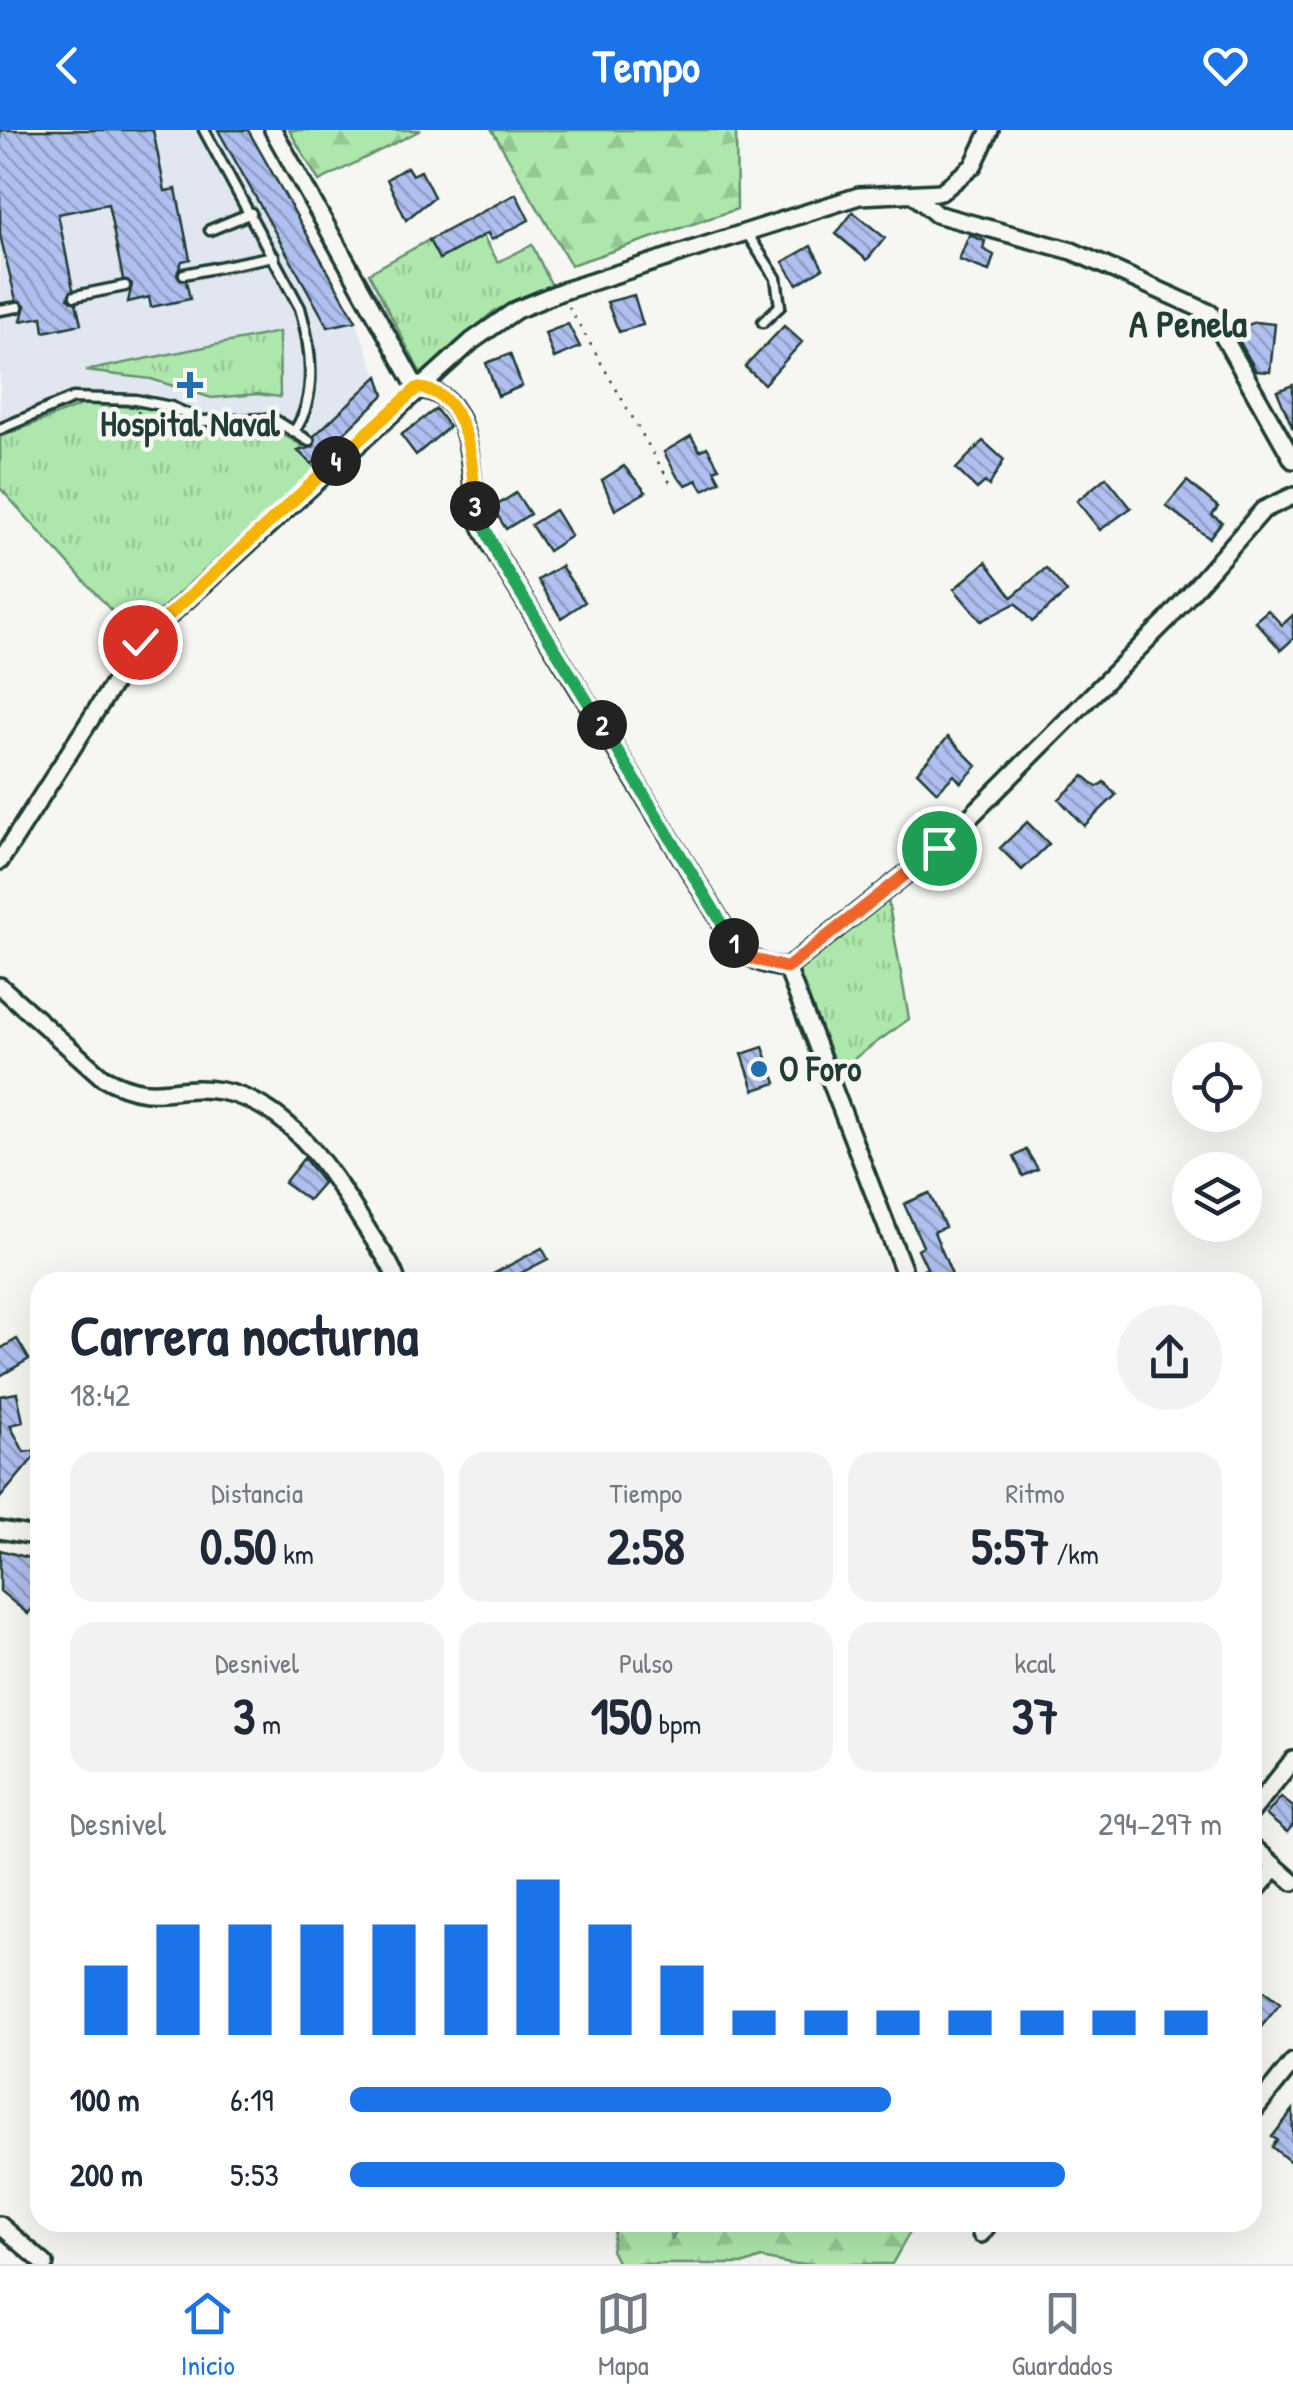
<!DOCTYPE html>
<html lang="es">
<meta charset="utf-8">
<style>
body{margin:0;font-family:"Patrick Hand",sans-serif;background:#f2f2f3;color:#1f2937;height:100vh;display:flex;flex-direction:column;font-size:38px;white-space:nowrap}
*{box-sizing:border-box;margin:0}
p{font-size:32px;color:#747a83}
.icon{flex:none;width:55px;height:55px;fill:none;stroke:currentColor;stroke-width:2;stroke-linecap:round;stroke-linejoin:round}
.map{position:relative;flex:1;overflow:hidden}
.side{position:absolute;left:30px;top:1142px;width:1232px;height:960px;display:flex;flex-direction:column;background:#fff;border-radius:30px;box-shadow:0 10px 40px #0002}
.side>*{flex:none}
.fabs{position:absolute;left:1172px;top:912px;display:grid;gap:20px}
.fabs a{display:grid;place-items:center;width:90px;height:90px;border-radius:50%;background:#fff;box-shadow:0 10px 40px #0002;font-size:50px}
.pin{position:absolute;display:grid;place-items:center;width:85px;height:85px;color:#fff;margin:-42px;border:5px solid #fff;border-radius:50%;box-shadow:0 2px 10px #0007}
.km{position:absolute;width:50px;height:50px;margin:-25px;border-radius:50%;background:#222;color:#fff;font-size:28px;line-height:50px;text-align:center}
.round{display:grid;place-items:center;flex:none;width:105px;height:105px;border-radius:52px;background:#f2f2f3}
.headline{display:flex;align-items:center;justify-content:space-between;height:170px;padding:0 40px}
h1{font-size:55px;font-weight:700;line-height:75px}
.metrics{display:grid;grid-template-columns:repeat(3,1fr);gap:15px;height:170px;padding:10px 40px}
.metrics div{display:grid;align-content:center;border-radius:25px;background:#f2f2f3;text-align:center}
.metrics b{font-size:50px;font-weight:700}
.metrics small{font-size:28px;font-weight:400}
.metrics p{font-size:28px}
.chart{height:280px;padding:20px 40px}
.chart p{display:flex;justify-content:space-between}
.chart svg{width:100%;height:180px;margin-top:10px;stroke:#1a73e8;stroke-width:6}
ul{padding:0 40px;list-style:none;font-size:32px}
li{display:grid;grid-template-columns:160px 120px 1fr;align-items:center;height:75px}
li i{height:25px;border-radius:12px;background:#1a73e8}
header{display:flex;justify-content:space-between;align-items:center;height:130px;padding:0 40px;background:#1a73e8;color:#fff;font-size:45px;font-weight:700}
.dock{display:flex;justify-content:space-around;align-items:center;height:140px;border-top:2px solid #e0e1e3;background:#fff;font-size:28px;color:#747a83}
.dock a{display:grid;justify-items:center;gap:5px}
.dock .on{color:#1a73e8}
.map>svg:first-child{display:block}
.built{fill:#e1e6f1}
.grass{fill:url(#grass-tufts);stroke:#669270;stroke-width:2.5}
.forest{fill:url(#forest-firs);stroke:#669270;stroke-width:2.5}
.building{fill:url(#building-back-hatch);stroke:#1f3d34;stroke-width:2.5}
.lines{fill:none;stroke-linecap:round;stroke-linejoin:round}
.service-casing{stroke:#1f3d34;stroke-width:15}
.minor-casing{stroke:#1f3d34;stroke-width:22}
.path{stroke:#1f3d34;stroke-width:2.5;stroke-dasharray:2.5 8;stroke-linecap:butt}
.service{stroke:#f6f6f2;stroke-width:8}
.minor{stroke:#f6f6f2;stroke-width:15}
.split-1-casing{stroke:#fff;stroke-width:20}
.split-2-casing{stroke:#fff;stroke-width:20}
.split-3-casing{stroke:#fff;stroke-width:20}
.split-4-casing{stroke:#fff;stroke-width:20}
.split-5-casing{stroke:#fff;stroke-width:20}
.split-1{stroke:#f0652b;stroke-width:12}
.split-2{stroke:#22a559;stroke-width:12}
.split-3{stroke:#22a559;stroke-width:12}
.split-4{stroke:#f5b400;stroke-width:12}
.split-5{stroke:#f5b400;stroke-width:12}
.poi-dot{fill:#1f6fb2;stroke:#f6f6f2;stroke-width:4}
.labels{text-anchor:middle;stroke-width:9;stroke-linejoin:round;paint-order:stroke}
.poi-label{font-size:35px;font-weight:bold;fill:#1f3d34;stroke:#f6f6f2}
.neighbourhood-label{font-size:38px;font-weight:bold;fill:#1f3d34;stroke:#f6f6f2}
</style>
<header><svg class="icon" aria-label="back" viewBox="0 0 24 24"><path d="M15 5l-7 7 7 7"/></svg>Tempo<svg class="icon" aria-label="heart" viewBox="0 0 24 24"><path d="M12 20l-8-8c-3-5 5-10 8-4 3-6 11-1 8 4z"/></svg></header>
<div class="map">
<svg width="1293" height="2134" viewBox="0 0 1293 2134">
<defs>
<pattern id="grass-tufts" width="24" height="20" patternUnits="userSpaceOnUse" patternTransform="scale(2.5)"><rect width="24" height="20" fill="#aee7ac"/><path d="M3 7l-1-3M5 7V3M7 7l1-3M15 17l-1-3M17 17v-4M19 17l1-3" fill="none" stroke="#95c795"/></pattern>
<pattern id="forest-firs" width="22" height="20" patternUnits="userSpaceOnUse" patternTransform="scale(2.5)"><rect width="22" height="20" fill="#aee7ac"/><path d="M5 1l3.5 6h-7zM16 11l3.5 6h-7z" fill="#95c795"/></pattern>
<pattern id="building-back-hatch" width="6" height="6" patternUnits="userSpaceOnUse" patternTransform="scale(2.5)"><rect width="6" height="6" fill="#b1bff0"/><path d="M-1 5l2 2M0 0l6 6M5-1l2 2" fill="none" stroke="#8f9cc3"/></pattern>
</defs>
<rect width="100%" height="100%" fill="#f6f6f2"/>
<filter id="ink" filterUnits="userSpaceOnUse"><feTurbulence type="fractalNoise" baseFrequency=".01" numOctaves="2"/><feDisplacementMap in="SourceGraphic" scale="20" xChannelSelector="R" yChannelSelector="G"/><feConvolveMatrix kernelMatrix="1 2 1 2 8 2 1 2 1" color-interpolation-filters="sRGB"/></filter>
<g filter="url(#ink)">
<path class="built" d="M0,0H248L356,191L384,265L313,334L317,341L0,358Z"/>
<path class="grass" d="M483,106L498,132L532,115L552,156L494,181L421,244L369,143L429,110L440,129Z
M279,202L280,267L258,264L212,268L151,249L85,241Z
M84,274L150,278L201,296H267L303,316L299,321L318,341L137,509L0,358V307Z
M888,770L909,889L838,940L797,840Z"/>
<path class="forest" d="M289,0H421L319,51Z
M492,0H736L737,79L571,135Z
M681,2093L876,2092L911,2100L892,2134H790L761,2128L745,2134H618L611,2120L616,2093H668L672,2108Z"/>
<path class="building" d="M0,0H153L165,61L176,59L190,129L182,131L177,144L186,151L190,169L151,177L149,167L128,172L132,154L123,149L108,74L58,84L73,159L68,168L76,173L81,194L44,202L42,187L21,191L25,175L16,170L0,105Z
M218,0H248L356,191L328,197Z
M407,37L412,45L421,41L434,67L406,90L387,49Z
M516,64L529,90L491,110L488,103L439,129L429,110Z
M853,82L885,108L867,130L836,104Z
M969,105L985,111L983,119L994,125L989,141L959,130Z
M811,116L823,138L797,154L783,132Z
M634,165L643,195L619,202L607,172Z
M1255,192L1275,194L1270,242L1256,241L1234,201Z
M568,194L580,217L554,228L545,203Z
M784,196L802,212L764,254L745,237Z
M510,224L522,256L498,266L486,233Z
M378,246L384,265L312,334L298,321L313,317L314,306Z
M1293,255V299L1277,261Z
M436,279L449,297L416,325L401,305Z
M691,306L700,321L707,317L719,338L714,340L720,351L703,360L697,350L686,355L678,348L664,322Z
M983,311L1004,330L989,356L985,352L977,359L956,339Z
M624,336L646,362L615,380L602,350Z
M1106,347L1131,378L1100,400L1077,371Z
M1187,351L1218,377L1212,385L1222,392L1209,408L1166,376Z
M516,363L530,384L506,399L493,378Z
M555,380L571,406L548,421L531,395Z
M986,432L1012,467L1046,438L1067,462L1032,492L1016,473L981,491L954,459Z
M561,436L585,472L561,488L538,450Z
M1268,480L1282,495L1293,485V509L1281,520L1255,491Z
M948,607L977,636L961,653L954,645L937,662L917,642Z
M1084,646L1097,657L1104,652L1116,665L1084,696L1059,669Z
M1027,692L1049,714L1022,740L1000,718Z
M763,917L776,953L754,960L742,924Z
M1026,1020L1038,1039L1023,1046L1014,1027Z
M304,1028L323,1053L308,1070L284,1053Z
M929,1063L945,1097L934,1102L955,1152H923L919,1142L927,1138L918,1119L923,1116L904,1074Z
M542,1118L548,1129L521,1143L526,1152H478Z
M17,1209L29,1229L0,1246V1219Z
M17,1263L23,1292L10,1295L24,1322L40,1320L0,1368V1266Z
M0,1420L40,1431V1476L32,1477L28,1484L0,1461Z
M1281,1667L1293,1677V1695L1287,1702L1266,1685Z
M1252,1852L1280,1874L1252,1908Z
M1293,1980V2034L1272,2017L1277,2010L1272,2007Z"/>
<g class="lines">
<defs>
<path id="service" d="M204,0L300,178C311,216 318,267 295,300
M210,100L251,83
M746,102L776,148L780,176L763,192
M184,144L274,126
M75,166L125,156
M0,180L18,177
M0,299L73,268L136,270L171,277L203,291L273,289L309,311"/>
<path id="minor" d="M273,0L417,259C476,262 468,340 476,381C479,397 492,415 500,430L734,813C749,830 765,836 787,838L939,718L1167,490L1263,380L1293,366
M915,66L936,84L1072,121L1210,183L1293,330
M0,731L140,512L472,211L516,180L560,162L859,66L941,62L973,36L990,0
M787,838L908,1152
M0,856L102,947C158,977 170,952 221,961C292,974 332,1044 367,1099C377,1116 392,1133 397,1152
M0,1400L40,1407
M1252,1681L1293,1630
M1252,1716L1293,1752
M1252,1765L1276,1737
M1252,1983L1293,1932
M0,2095L45,2134
M981,2104L990,2092"/>
</defs>
<use href="#service" class="service-casing"/>
<use href="#minor" class="minor-casing"/>
<path class="path" d="M569,177L673,358
M138,281L142,305
M34,1217L40,1260"/>
<use href="#service" class="service"/>
<use href="#minor" class="minor"/>
</g>
</g>
<g class="lines" filter="url(#ink)">
<defs>
<path id="split-1" d="M734,813L746,827L787,838L939,718"/>
<path id="split-2" d="M602,595L734,813"/>
<path id="split-3" d="M475,376L500,430L602,595"/>
<path id="split-4" d="M336,331L417,258C469,261 473,335 475,376"/>
<path id="split-5" d="M140,512L336,331"/>
</defs>
<use href="#split-1" class="split-1-casing"/>
<use href="#split-2" class="split-2-casing"/>
<use href="#split-3" class="split-3-casing"/>
<use href="#split-4" class="split-4-casing"/>
<use href="#split-5" class="split-5-casing"/>
<use href="#split-1" class="split-1"/>
<use href="#split-2" class="split-2"/>
<use href="#split-3" class="split-3"/>
<use href="#split-4" class="split-4"/>
<use href="#split-5" class="split-5"/>
</g>
<g class="poi-dot">
<path d="M185 240h10v10h10v10h-10v10h-10v-10h-10v-10h10z"/>
<circle cx="759" cy="939" r="10"/>
</g>
<g class="labels">
<g class="poi-label">
<text x="190" y="306">Hospital Naval</text>
<text x="779" y="951" text-anchor="start">O Foro</text>
</g>
<g class="neighbourhood-label">
<text x="1188" y="207">A Penela</text>
</g>
</g>
</svg>
<div class="fabs">
<a><svg class="icon" aria-label="locate" viewBox="0 0 24 24"><circle cx="12" cy="12" r="6"/><path d="M12 2v4M12 18v4M2 12h4M18 12h4"/></svg></a>
<a><svg class="icon" aria-label="layers" viewBox="0 0 24 24"><path d="M12 4l9 5-9 5-9-5zM3 14l9 5 9-5"/></svg></a>
</div>
<div class="pin" style="left:939px;top:718px;background:#1e9e55"><svg class="icon" aria-label="arrive" viewBox="0 0 24 24"><path d="M6 21V4h12l-3 4 3 4H6"/></svg></div>
<div class="pin" style="left:140px;top:512px;background:#d93025"><svg class="icon" aria-label="check" viewBox="0 0 24 24"><path d="M5 12l5 5 9-10"/></svg></div>
<b class="km" style="left:734px;top:813px">1</b>
<b class="km" style="left:602px;top:595px">2</b>
<b class="km" style="left:475px;top:376px">3</b>
<b class="km" style="left:336px;top:331px">4</b>
<section class="side">
<div class="headline"><div><h1>Carrera nocturna</h1><p>18:42</p></div><a class="round"><svg class="icon" aria-label="share" viewBox="0 0 24 24"><path d="M12 15V3M7 8l5-5 5 5M5 13v7h14v-7"/></svg></a></div>
<div class="metrics">
<div><p>Distancia</p><b>0.50<small> km</small></b></div>
<div><p>Tiempo</p><b>2:58</b></div>
<div><p>Ritmo</p><b>5:57<small> /km</small></b></div>
</div>
<div class="metrics">
<div><p>Desnivel</p><b>3<small> m</small></b></div>
<div><p>Pulso</p><b>150<small> bpm</small></b></div>
<div><p>kcal</p><b>37</b></div>
</div>
<div class="chart"><p><span>Desnivel</span>294–297 m</p>
<svg viewBox="0 0 160 44" preserveAspectRatio="none"><path d="M5 44V27M15 44V17M25 44V17M35 44V17M45 44V17M55 44V17M65 44V6M75 44V17M85 44V27M95 44V38M105 44V38M115 44V38M125 44V38M135 44V38M145 44V38M155 44V38"/></svg>
</div>
<ul>
<li><b>100 m</b>6:19<i style="width:62%"></i></li>
<li><b>200 m</b>5:53<i style="width:82%"></i></li>
</ul>
</section>
</div>
<nav class="dock">
<a class="on"><svg class="icon" aria-label="home" viewBox="0 0 24 24"><path d="M3 11l9-7 9 7M6 9v11h12V9"/></svg>Inicio</a>
<a><svg class="icon" aria-label="map" viewBox="0 0 24 24"><path d="M3 6l6-2 6 2 6-2v14l-6 2-6-2-6 2zM9 4v14M15 6v14"/></svg>Mapa</a>
<a><svg class="icon" aria-label="saved" viewBox="0 0 24 24"><path d="M7 4h10v16l-5-4-5 4z"/></svg>Guardados</a>
</nav>
